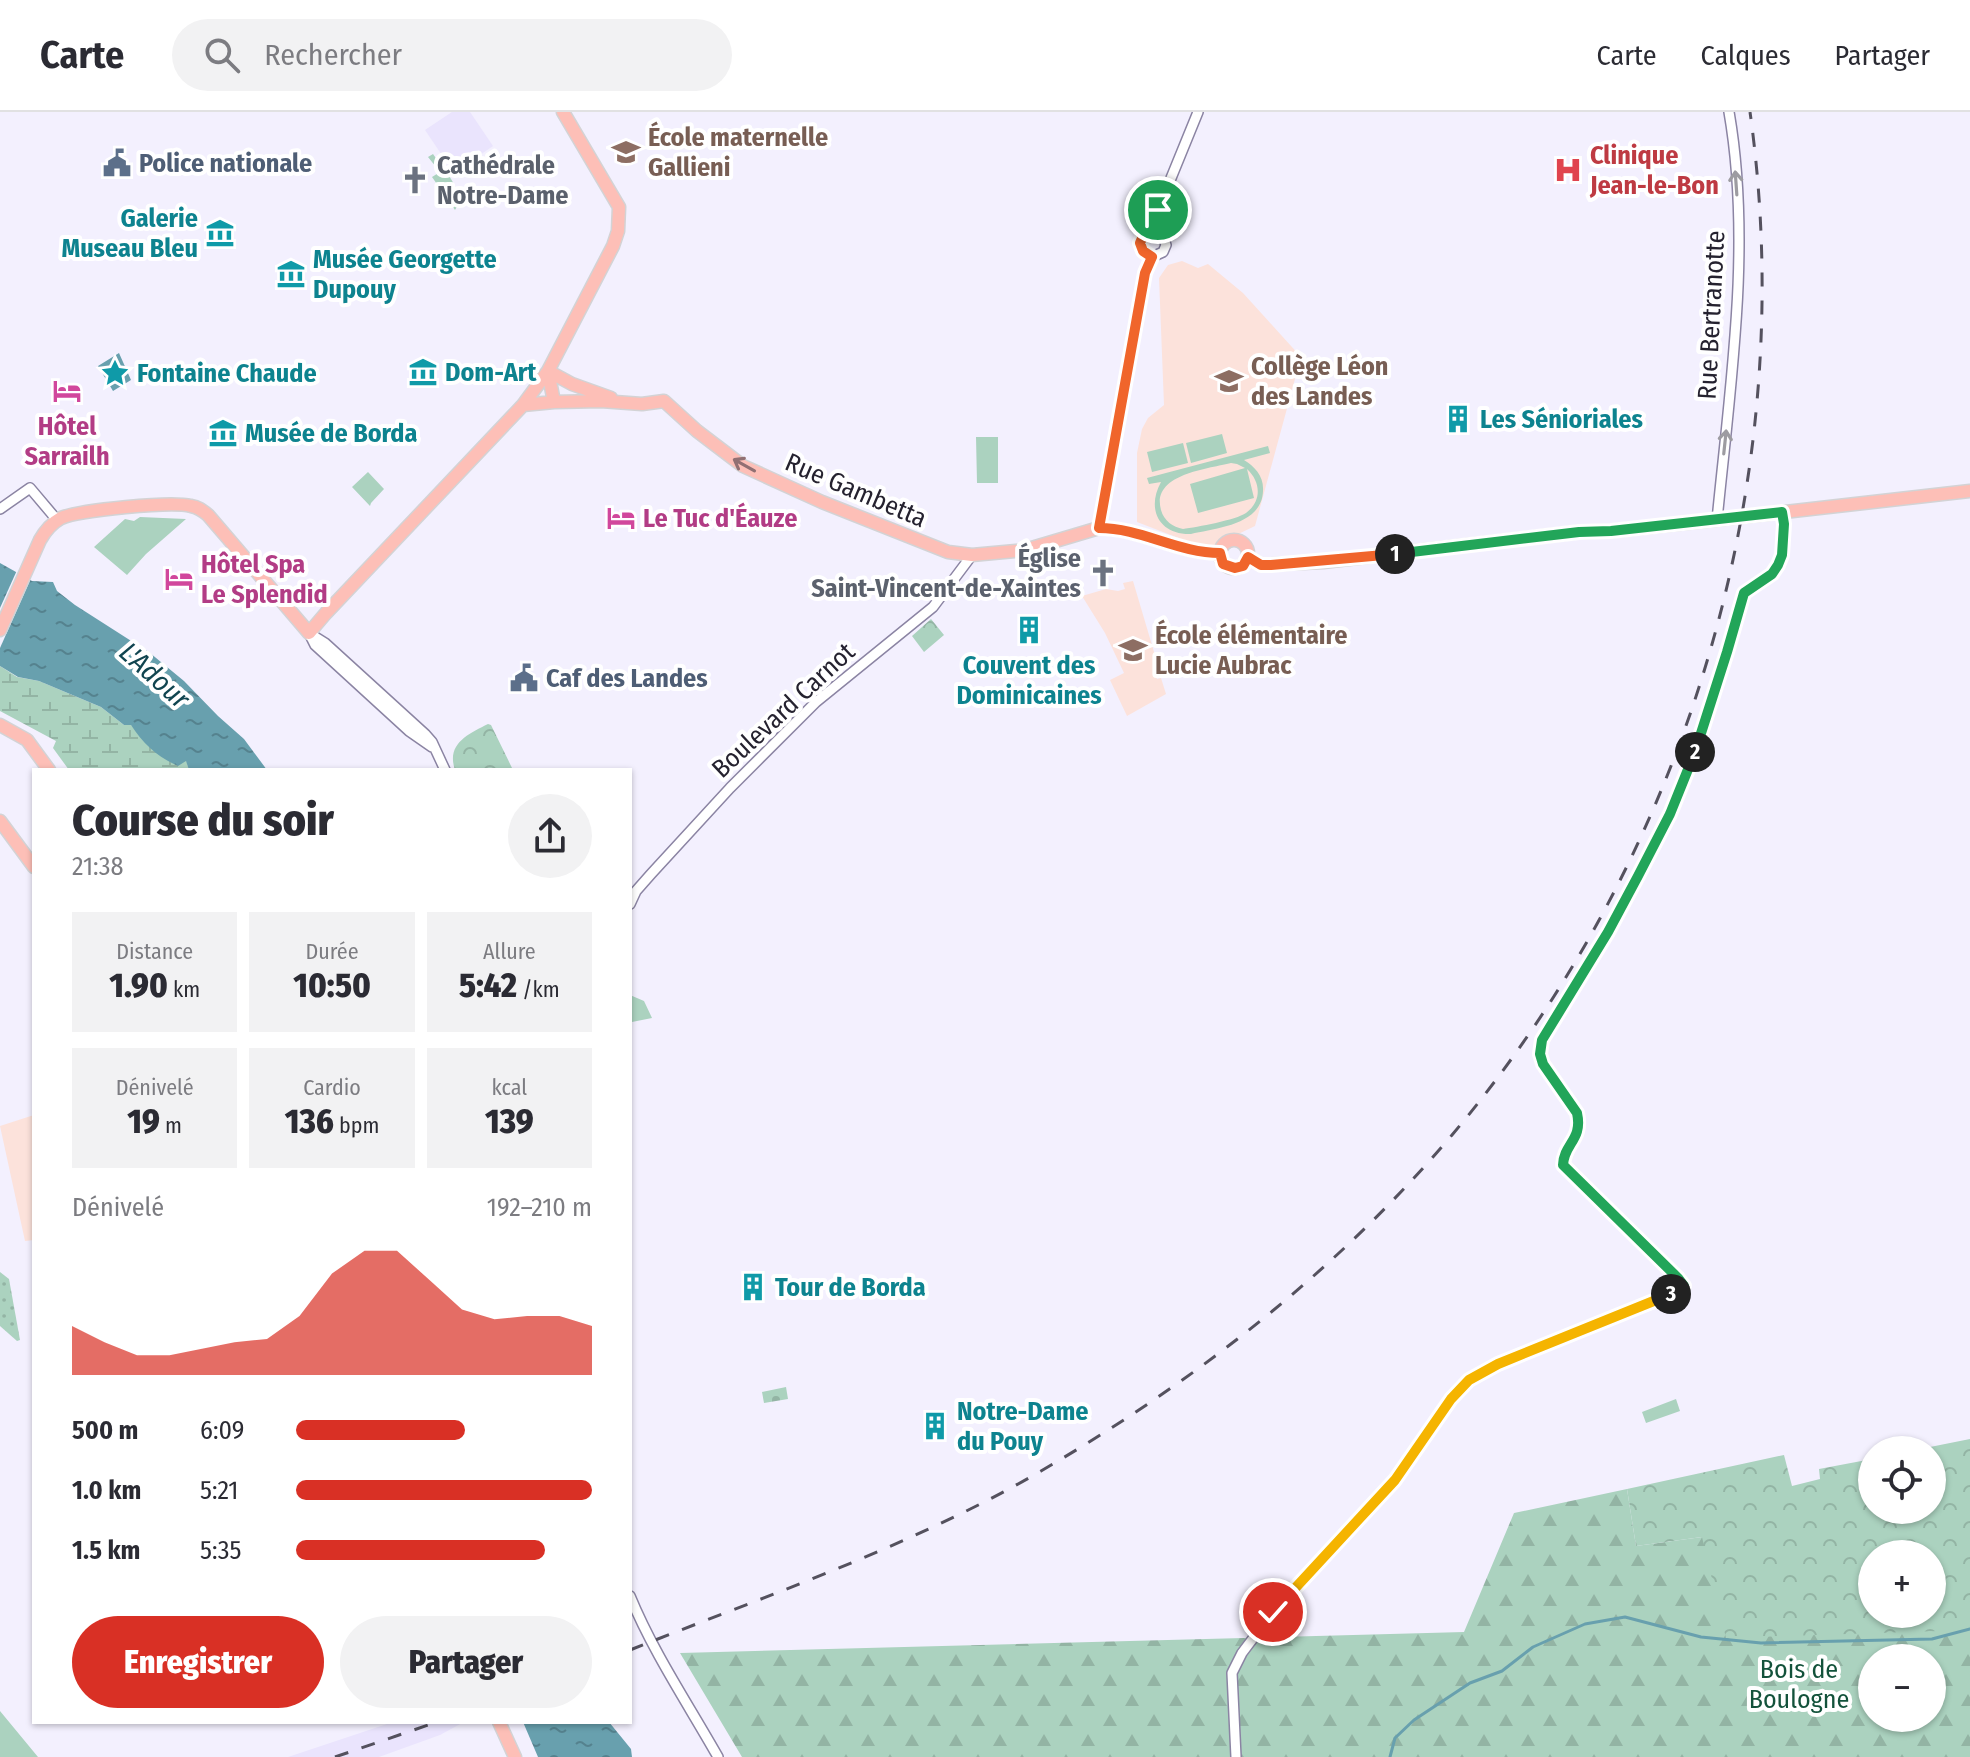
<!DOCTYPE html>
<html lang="fr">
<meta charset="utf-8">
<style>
body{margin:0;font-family:"Fira Sans Condensed",sans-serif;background:#f2f2f3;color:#2b2b33;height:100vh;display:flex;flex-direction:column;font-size:30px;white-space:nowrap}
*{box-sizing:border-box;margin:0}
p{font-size:26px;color:#7c7c81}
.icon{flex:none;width:44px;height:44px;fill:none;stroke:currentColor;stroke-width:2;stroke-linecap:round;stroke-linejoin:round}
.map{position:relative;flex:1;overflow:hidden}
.details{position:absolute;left:32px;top:656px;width:600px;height:956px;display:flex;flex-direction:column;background:#fff;border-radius:0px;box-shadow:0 2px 6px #0004}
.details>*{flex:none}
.buttons{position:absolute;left:1858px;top:1324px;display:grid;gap:16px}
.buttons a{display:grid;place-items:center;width:88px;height:88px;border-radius:50%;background:#fff;box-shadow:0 2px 6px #0004;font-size:40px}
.pin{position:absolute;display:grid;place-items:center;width:68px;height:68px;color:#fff;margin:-34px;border:4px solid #fff;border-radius:50%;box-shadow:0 2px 8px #0007}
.km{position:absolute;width:40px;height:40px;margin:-20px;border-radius:50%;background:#222;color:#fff;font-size:22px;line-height:40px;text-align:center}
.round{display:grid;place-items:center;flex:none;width:84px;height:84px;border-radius:42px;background:#f2f2f3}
.summary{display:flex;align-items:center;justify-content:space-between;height:136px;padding:0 40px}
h1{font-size:44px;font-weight:800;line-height:60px}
.stats{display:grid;grid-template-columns:repeat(3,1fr);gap:12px;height:136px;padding:8px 40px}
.stats div{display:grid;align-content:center;border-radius:0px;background:#f2f2f3;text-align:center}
.stats b{font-size:34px;font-weight:800}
.stats small{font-size:22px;font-weight:400}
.stats p{font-size:22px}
.chart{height:224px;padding:16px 40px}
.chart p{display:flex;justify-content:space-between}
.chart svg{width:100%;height:144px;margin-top:8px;fill:#d93025;opacity:.7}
.primary-button{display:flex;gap:16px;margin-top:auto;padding:16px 40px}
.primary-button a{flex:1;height:92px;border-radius:48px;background:#d93025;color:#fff;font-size:32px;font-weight:800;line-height:92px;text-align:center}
.primary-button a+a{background:#f2f2f3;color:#2b2b33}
ul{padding:0 40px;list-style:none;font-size:26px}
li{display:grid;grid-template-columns:128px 96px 1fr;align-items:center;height:60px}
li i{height:20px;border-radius:10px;background:#d93025}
header{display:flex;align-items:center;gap:48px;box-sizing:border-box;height:112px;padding:0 40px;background:#fff;border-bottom:2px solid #e1e1e2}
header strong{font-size:38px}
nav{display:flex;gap:44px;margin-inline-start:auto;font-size:28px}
.search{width:560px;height:72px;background:#f2f2f3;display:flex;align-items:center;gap:20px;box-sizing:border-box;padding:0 28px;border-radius:44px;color:#7c7c81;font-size:30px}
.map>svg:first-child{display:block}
.built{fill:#eae4fd}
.education{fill:#fce2db}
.grass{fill:url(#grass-dots)}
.forest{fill:url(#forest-firs);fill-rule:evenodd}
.wetland{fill:url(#wetland-marsh)}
.cemetery{fill:url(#cemetery-stones)}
.park{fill:url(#park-crowns);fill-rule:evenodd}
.garden{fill:#abd2bf;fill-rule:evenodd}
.water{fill:url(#water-ripples)}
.pier{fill:#f3f0fe}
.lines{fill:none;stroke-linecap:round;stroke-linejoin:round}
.stream{stroke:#68a0ae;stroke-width:3}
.minor-casing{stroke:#8b84a3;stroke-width:12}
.major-casing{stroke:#d3d3d5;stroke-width:15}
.minor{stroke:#fff;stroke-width:9}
.major{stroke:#fdbfb7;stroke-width:12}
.rail{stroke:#54515e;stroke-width:3;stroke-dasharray:14 14;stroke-linecap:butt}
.oneway{stroke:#9d9ca1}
.oneway2{stroke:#917073}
.split-1-casing{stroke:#fff;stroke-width:16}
.split-2-casing{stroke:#fff;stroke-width:16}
.split-3-casing{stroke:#fff;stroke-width:16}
.split-4-casing{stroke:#fff;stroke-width:16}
.split-1{stroke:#f0652b;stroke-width:10}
.split-2{stroke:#22a559;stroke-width:10}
.split-3{stroke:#22a559;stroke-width:10}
.split-4{stroke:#f5b400;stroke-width:10}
.labels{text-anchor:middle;stroke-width:8;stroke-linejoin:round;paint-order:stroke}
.education-label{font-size:26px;font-weight:bold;fill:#785e54;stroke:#fff;text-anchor:start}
.health-label{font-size:26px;font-weight:bold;fill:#be3a42;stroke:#fff;text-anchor:start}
.service-label{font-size:26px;font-weight:bold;fill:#4e5e75;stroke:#fff;text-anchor:start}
.worship-label{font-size:26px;font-weight:bold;fill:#5b616d;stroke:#fff;text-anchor:start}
.culture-label{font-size:26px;font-weight:bold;fill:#0d838f;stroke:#fff;text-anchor:start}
.street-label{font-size:26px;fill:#25222f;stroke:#fff}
.hotel-label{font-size:26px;font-weight:bold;fill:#b23c85;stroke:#fff;text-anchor:start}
.park-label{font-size:26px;fill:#13523b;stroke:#fff}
.water-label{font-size:28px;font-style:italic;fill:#114550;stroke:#fff}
</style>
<header>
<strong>Carte</strong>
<div class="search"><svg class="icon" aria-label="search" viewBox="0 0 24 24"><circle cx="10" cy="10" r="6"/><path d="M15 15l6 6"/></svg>Rechercher</div>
<nav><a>Carte</a><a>Calques</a><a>Partager</a></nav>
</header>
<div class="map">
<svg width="1970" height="1645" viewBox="0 0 1970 1645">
<defs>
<pattern id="grass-dots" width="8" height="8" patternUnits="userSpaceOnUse" patternTransform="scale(2)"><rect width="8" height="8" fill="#abd2bf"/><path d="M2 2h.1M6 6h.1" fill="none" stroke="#93b4a4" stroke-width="1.8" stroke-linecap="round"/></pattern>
<pattern id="forest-firs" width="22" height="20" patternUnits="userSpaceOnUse" patternTransform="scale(2)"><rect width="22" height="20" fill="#abd2bf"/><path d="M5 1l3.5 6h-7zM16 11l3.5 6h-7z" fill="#93b4a4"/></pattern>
<pattern id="wetland-marsh" width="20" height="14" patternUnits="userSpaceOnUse" patternTransform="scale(2)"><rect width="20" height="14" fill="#abd2bf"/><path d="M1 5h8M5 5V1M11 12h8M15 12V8" fill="none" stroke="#93b4a4"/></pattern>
<pattern id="cemetery-stones" width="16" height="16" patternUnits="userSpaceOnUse" patternTransform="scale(2)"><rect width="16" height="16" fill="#abd2bf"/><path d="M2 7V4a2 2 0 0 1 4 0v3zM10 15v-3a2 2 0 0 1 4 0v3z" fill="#93b4a4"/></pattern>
<pattern id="park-crowns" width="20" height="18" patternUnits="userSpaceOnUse" patternTransform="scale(2)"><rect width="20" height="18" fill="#abd2bf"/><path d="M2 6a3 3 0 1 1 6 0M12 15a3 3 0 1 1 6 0" fill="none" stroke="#93b4a4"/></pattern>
<pattern id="water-ripples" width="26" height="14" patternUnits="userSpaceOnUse" patternTransform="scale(2)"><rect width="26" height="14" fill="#68a0ae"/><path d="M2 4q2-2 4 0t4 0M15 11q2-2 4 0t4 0" fill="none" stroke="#55828e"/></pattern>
</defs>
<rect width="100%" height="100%" fill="#f3f0fe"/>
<path class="built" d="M452,0H470L493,34L454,61L425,18Z
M393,1610H464L440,1623L379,1645H288Z"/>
<path class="education" d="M1182,149L1198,156L1208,152L1243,181L1301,245L1255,414L1207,437L1137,410V341L1142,317L1148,306L1164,293L1159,166L1168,153Z
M1133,469L1157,550L1158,556L1154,561L1157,567L1161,566L1166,582L1127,604L1110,568L1124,561L1105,521L1082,484L1106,477L1118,479L1125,477L1123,471Z
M34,1003V1128L25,1129L0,1014Z"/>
<path class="grass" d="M0,1160L9,1167L20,1228L17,1229L0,1214Z"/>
<path class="forest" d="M1627,1377L1636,1434L1702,1425L1872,1502H1932L1970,1479V1645H742L680,1541L1464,1520L1514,1401ZM1872,1546H1932V1606H1872Z"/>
<path class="wetland" d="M0,554L17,565L39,569L101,595L124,613H131L186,647L189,658H69L53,636L56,629L0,599Z"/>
<path class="cemetery" d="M786,1275L788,1287L764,1291L762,1280Z"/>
<path class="park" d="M931,507L944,523L924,540L912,524Z
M488,612L491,613L513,658H455C446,632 468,622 488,612Z
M1970,1327V1518L1726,1526L1702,1425L1636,1434L1627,1377L1784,1343L1792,1374L1820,1367L1819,1357L1872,1347V1398H1932V1338H1915ZM1932,1442V1502H1872V1442Z"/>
<path class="garden" d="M433,42C443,57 467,80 455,98L432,65L440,60L428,45Z
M1222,322L1227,341L1191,351L1186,331Z
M976,325H998V371H977Z
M1183,331L1188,351L1152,360L1147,340Z
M1268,334L1270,341L1244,348C1255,355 1264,364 1263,379C1262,413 1216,416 1191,422C1159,423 1146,397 1161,370L1149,372L1147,366ZM1231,351L1237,352L1245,356L1190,372L1198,401L1254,386L1247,357C1261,370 1262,389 1246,401C1236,408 1197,415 1183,417C1173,415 1164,409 1161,398C1151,362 1208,357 1231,351Z
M368,360L384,377L371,391L370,394L352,375Z
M140,405L186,407L146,442L127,463L94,435L125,407L134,409Z
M630,883L644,889L652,906L632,910L630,908Z
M1676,1287L1680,1299L1646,1311L1642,1300Z
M0,1599L38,1645H0Z"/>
<path class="water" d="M119,241L131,268L113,279L98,254Z
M0,451L32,469L53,470L57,479L75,493L150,541L184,569L218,604L244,627L267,658H189L186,649L178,654C158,645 143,632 131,613H124L101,595L39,569L18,565L0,554Z
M523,1610H609L631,1637L632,1645H538Z"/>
<path class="pier" d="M18,456L32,464L0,536V496Z"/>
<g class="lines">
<path class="stream" d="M1390,1645L1395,1626L1414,1608L1470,1571L1502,1559L1533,1535L1585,1512L1625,1505L1701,1525L1761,1531L1932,1527L1970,1517"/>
<defs>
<path id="minor" d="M1154,119L1153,112L1158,98L1198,0
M1152,145L1163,140L1166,133L1162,122L1154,119
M1152,145L1143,139L1140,131L1143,124L1154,119
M0,397L30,376L57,408
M1717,408C1730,275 1752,132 1729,0
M1099,416L1145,161L1152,145
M309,521L325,531L425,622L432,630L445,658
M309,521L315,533L409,619L432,635
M630,792L636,779L651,762L730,676L816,590L933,495L972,443
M630,1484C653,1540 688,1592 718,1645
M1236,1645L1232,1561L1242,1541L1273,1500L1395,1368L1459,1277L1481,1260L1666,1185L1684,1174L1656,1143L1563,1053C1564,1031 1584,1028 1577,1001L1543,952L1540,942L1542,928L1608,820L1670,702L1704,614L1744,481L1772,462L1778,453L1782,443L1784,412L1782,400"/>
<path id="major" d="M548,259L554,290L601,289L642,292L664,289L697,319L743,354L822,390L948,440L972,443L1025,438L1099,416C1141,416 1178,441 1220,441
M548,259L572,272L611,286
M523,293L554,290
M1220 442a14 14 0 1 1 28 0a14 14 0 1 1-28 0Z
M1248,445L1261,453L1323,450L1579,420L1611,419L1696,410L1970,379
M0,518L40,428C45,419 52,411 61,406C80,398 171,389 191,394C198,395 202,398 208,403L309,521L326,501L523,293L548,259L613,134L618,119L619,95L563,0
M0,613L27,628L49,658
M0,709L34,755
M499,1610L515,1645"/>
</defs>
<use href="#minor" class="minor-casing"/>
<use href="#major" class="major-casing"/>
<use href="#minor" class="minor"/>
<use href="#major" class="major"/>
<path class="rail" d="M630,1538C768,1483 912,1434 1041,1359C1194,1270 1338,1158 1452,1023C1689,742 1801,364 1750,0
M335,1645L437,1610"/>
</g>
<defs><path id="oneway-shaft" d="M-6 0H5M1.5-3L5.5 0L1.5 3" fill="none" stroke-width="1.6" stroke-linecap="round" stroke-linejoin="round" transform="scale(2)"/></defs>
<g class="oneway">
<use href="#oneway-shaft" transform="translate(1736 71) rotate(-94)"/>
<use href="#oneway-shaft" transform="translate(1725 330) rotate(-84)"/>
</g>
<use class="oneway2" href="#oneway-shaft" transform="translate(744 353) rotate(-151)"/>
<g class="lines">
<defs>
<path id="split-1" d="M1158,98L1153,112L1154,119L1143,124L1140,131L1143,139L1152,145L1145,161L1099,416C1141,416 1178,441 1220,441L1223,452L1235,456L1243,454L1248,445L1261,453H1271L1395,442"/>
<path id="split-2" d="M1395,442L1579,420L1611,419L1782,400L1784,412L1782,443L1778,453L1772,462L1744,481L1727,540L1695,640"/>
<path id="split-3" d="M1671,1182L1684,1174L1678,1166L1563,1053C1564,1031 1583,1028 1577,1001L1543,952L1540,942L1542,928L1608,820L1638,764L1670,702L1695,640"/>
<path id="split-4" d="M1273,1500L1395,1368L1451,1287L1469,1268L1498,1252L1671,1182"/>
</defs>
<use href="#split-1" class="split-1-casing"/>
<use href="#split-2" class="split-2-casing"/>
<use href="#split-3" class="split-3-casing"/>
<use href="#split-4" class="split-4-casing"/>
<use href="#split-1" class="split-1"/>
<use href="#split-2" class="split-2"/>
<use href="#split-3" class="split-3"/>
<use href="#split-4" class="split-4"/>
</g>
<defs>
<symbol id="school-bare" viewBox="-9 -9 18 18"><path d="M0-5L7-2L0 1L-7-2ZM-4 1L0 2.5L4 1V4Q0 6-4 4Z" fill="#8d6e63" stroke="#fff" stroke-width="2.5" paint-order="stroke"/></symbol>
<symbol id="civic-bare" viewBox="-9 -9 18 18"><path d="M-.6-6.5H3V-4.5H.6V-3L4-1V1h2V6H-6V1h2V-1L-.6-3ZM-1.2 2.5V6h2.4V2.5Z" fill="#5c6f8a" stroke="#fff" stroke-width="2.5" paint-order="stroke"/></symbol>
<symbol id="hospital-bare" viewBox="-9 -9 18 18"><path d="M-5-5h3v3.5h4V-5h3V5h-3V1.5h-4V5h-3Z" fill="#e0444e" stroke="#fff" stroke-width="2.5" paint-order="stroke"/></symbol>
<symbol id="church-bare" viewBox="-9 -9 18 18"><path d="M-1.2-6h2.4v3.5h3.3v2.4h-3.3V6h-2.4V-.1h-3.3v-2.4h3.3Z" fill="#6b7280" stroke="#fff" stroke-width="2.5" paint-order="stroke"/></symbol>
<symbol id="museum-bare" viewBox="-9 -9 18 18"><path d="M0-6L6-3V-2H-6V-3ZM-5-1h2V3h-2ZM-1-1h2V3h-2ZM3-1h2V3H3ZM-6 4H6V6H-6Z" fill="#0f9aa8" stroke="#fff" stroke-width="2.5" paint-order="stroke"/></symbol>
<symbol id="sight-bare" viewBox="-9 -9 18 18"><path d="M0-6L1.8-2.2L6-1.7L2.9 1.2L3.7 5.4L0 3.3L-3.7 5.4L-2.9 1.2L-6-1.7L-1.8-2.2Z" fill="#0f9aa8" stroke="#fff" stroke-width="2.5" paint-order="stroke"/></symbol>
<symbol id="hotel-bare" viewBox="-9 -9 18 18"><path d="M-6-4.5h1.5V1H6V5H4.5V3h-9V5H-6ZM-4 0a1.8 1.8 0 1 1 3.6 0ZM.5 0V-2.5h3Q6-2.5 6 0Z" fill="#d1479c" stroke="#fff" stroke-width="2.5" paint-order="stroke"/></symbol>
<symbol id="building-bare" viewBox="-9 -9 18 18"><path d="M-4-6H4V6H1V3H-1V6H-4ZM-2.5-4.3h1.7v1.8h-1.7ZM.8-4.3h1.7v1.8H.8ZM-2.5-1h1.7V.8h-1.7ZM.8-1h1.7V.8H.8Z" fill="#0f9aa8" stroke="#fff" stroke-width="2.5" paint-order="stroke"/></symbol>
</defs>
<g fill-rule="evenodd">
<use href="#school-bare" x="606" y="20" width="40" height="40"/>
<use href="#civic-bare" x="97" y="31" width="40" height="40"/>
<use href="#hospital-bare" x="1548" y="38" width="40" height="40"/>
<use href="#church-bare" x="395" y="48" width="40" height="40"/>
<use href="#museum-bare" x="200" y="101" width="40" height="40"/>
<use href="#museum-bare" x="271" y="142" width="40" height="40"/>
<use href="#museum-bare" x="403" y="240" width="40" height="40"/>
<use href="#sight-bare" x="95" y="241" width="40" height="40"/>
<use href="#school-bare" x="1209" y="249" width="40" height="40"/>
<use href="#hotel-bare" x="47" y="259" width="40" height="40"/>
<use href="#building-bare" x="1438" y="287" width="40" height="40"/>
<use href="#museum-bare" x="203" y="301" width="40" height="40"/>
<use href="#hotel-bare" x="601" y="386" width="40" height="40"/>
<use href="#church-bare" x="1083" y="441" width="40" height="40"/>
<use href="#hotel-bare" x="159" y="447" width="40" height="40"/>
<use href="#building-bare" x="1009" y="498" width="40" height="40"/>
<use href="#school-bare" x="1113" y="518" width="40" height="40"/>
<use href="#civic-bare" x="504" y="546" width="40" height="40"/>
<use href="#building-bare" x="733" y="1155" width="40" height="40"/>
<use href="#building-bare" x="915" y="1294" width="40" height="40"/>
</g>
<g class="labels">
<g class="education-label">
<text x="648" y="34">École maternelle<tspan x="648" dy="30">Gallieni</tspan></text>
<text x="1251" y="263">Collège Léon<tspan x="1251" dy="30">des Landes</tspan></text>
<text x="1155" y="532">École élémentaire<tspan x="1155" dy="30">Lucie Aubrac</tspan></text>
</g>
<g class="health-label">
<text x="1590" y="52">Clinique<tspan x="1590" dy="30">Jean-le-Bon</tspan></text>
</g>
<g class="service-label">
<text x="139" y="60">Police nationale</text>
<text x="546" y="575">Caf des Landes</text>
</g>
<g class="worship-label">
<text x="437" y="62">Cathédrale<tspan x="437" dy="30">Notre-Dame</tspan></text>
<text x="1081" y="455" text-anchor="end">Église<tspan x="1081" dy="30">Saint-Vincent-de-Xaintes</tspan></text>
</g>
<g class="culture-label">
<text x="198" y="115" text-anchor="end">Galerie<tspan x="198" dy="30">Museau Bleu</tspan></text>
<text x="313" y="156">Musée Georgette<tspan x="313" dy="30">Dupouy</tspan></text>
<text x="445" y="269">Dom-Art</text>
<text x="137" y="270">Fontaine Chaude</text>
<text x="1480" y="316">Les Sénioriales</text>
<text x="245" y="330">Musée de Borda</text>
<text x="1029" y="562" text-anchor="middle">Couvent des<tspan x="1029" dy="30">Dominicaines</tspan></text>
<text x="775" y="1184">Tour de Borda</text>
<text x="957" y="1308">Notre-Dame<tspan x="957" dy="30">du Pouy</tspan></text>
</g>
<g class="street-label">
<text transform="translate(1711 203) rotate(-87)" y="9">Rue Bertranotte</text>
<text transform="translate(856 378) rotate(23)" y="9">Rue Gambetta</text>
<text transform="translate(783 598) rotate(-43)" y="9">Boulevard Carnot</text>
</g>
<g class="hotel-label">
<text x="67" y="323" text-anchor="middle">Hôtel<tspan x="67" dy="30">Sarrailh</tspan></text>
<text x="643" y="415">Le Tuc d'Éauze</text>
<text x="201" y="461">Hôtel Spa<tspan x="201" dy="30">Le Splendid</tspan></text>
</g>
<g class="park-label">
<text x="1799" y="1566">Bois de<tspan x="1799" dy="30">Boulogne</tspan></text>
</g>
<g class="water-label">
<text transform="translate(155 563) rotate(42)" y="10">L'Adour</text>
</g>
</g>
</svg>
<div class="buttons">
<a><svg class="icon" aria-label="locate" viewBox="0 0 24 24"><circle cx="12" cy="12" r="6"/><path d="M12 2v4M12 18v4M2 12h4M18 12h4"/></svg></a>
<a>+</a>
<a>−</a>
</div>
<div class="pin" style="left:1158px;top:98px;background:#1e9e55"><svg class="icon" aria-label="arrive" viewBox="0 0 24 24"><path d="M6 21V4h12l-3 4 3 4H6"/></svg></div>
<div class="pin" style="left:1273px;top:1500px;background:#d93025"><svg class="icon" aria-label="check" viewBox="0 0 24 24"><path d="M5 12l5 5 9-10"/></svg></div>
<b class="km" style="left:1395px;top:442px">1</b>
<b class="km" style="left:1695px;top:640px">2</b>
<b class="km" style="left:1671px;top:1182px">3</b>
<section class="details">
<div class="summary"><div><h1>Course du soir</h1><p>21:38</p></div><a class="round"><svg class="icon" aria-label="share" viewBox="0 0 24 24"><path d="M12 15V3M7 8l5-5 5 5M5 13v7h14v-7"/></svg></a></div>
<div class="stats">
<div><p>Distance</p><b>1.90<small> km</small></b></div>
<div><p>Durée</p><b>10:50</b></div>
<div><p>Allure</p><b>5:42<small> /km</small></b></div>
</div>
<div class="stats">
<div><p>Dénivelé</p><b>19<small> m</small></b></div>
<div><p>Cardio</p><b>136<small> bpm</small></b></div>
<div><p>kcal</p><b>139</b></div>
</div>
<div class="chart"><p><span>Dénivelé</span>192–210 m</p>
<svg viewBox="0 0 160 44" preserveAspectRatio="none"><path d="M0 44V29L10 34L20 38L30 38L40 36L50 34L60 33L70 26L80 13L90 6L100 6L110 15L120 24L130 27L140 26L150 26L160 29V44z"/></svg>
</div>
<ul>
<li><b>500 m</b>6:09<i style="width:57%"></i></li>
<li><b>1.0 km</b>5:21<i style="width:100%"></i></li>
<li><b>1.5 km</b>5:35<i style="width:84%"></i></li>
</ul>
<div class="primary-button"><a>Enregistrer</a><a>Partager</a></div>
</section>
</div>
